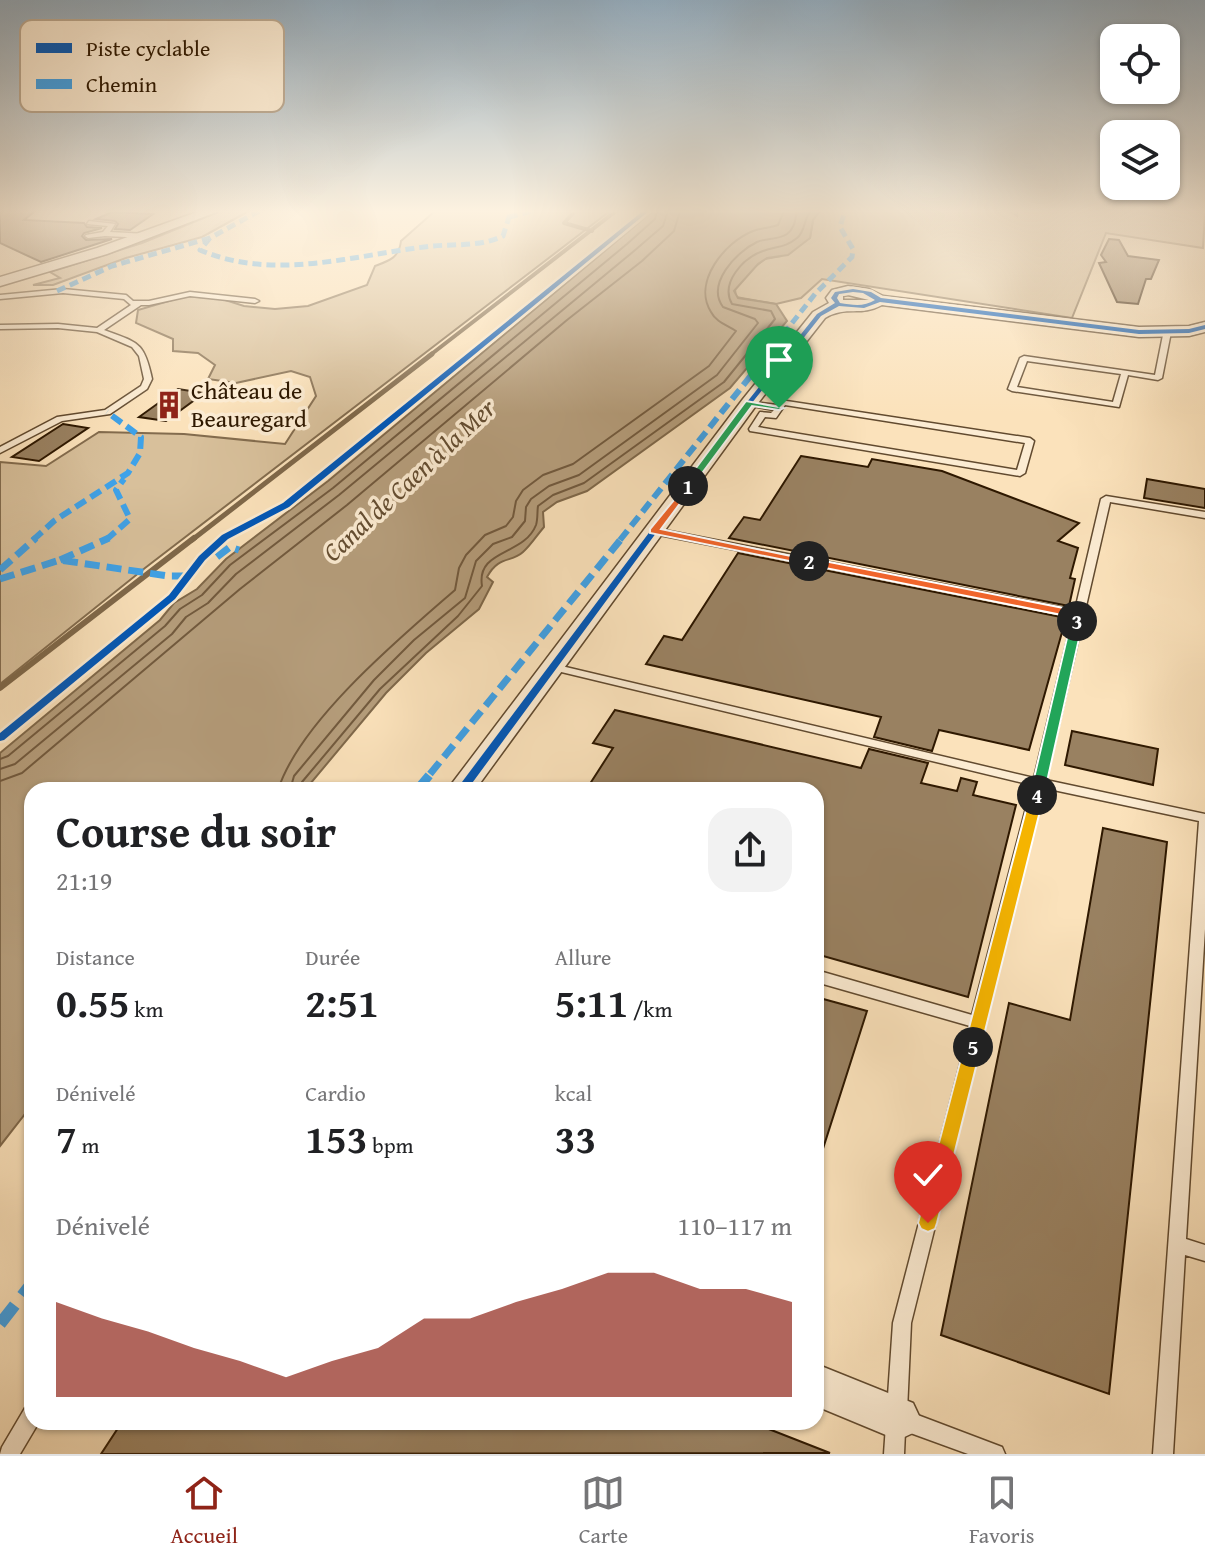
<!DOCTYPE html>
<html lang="fr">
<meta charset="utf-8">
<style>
body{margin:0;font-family:"Gentium Book Plus",serif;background:#f2f2f2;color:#202124;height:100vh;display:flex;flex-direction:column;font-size:30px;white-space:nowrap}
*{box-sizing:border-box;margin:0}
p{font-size:26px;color:#757577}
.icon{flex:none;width:44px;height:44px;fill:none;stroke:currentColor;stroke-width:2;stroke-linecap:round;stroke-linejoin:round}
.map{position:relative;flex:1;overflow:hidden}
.panel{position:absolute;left:24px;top:782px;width:800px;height:648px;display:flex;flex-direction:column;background:#fff;border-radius:24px;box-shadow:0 2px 6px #0004}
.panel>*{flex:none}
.buttons{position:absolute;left:1100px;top:24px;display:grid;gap:16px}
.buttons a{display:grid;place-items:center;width:80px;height:80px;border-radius:16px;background:#fff;box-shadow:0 2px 6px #0004;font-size:40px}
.pin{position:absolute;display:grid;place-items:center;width:68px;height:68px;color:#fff;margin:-82px -34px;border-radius:50% 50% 50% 0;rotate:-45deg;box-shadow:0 0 8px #0007}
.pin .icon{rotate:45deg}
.km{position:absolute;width:40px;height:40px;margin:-20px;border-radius:50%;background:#222;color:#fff;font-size:22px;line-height:40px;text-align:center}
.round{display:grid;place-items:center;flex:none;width:84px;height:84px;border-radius:24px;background:#f2f2f2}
.overview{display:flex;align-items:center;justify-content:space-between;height:136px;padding:0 32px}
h1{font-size:44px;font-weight:700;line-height:60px}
.metrics{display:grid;grid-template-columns:repeat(3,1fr);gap:12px;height:136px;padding:8px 32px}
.metrics div{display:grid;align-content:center}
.metrics b{font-size:40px;font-weight:700}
.metrics small{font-size:22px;font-weight:400}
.metrics p{font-size:22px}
.chart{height:224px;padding:16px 32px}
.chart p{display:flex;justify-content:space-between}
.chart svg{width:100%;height:144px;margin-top:8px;fill:#8f2418;opacity:.7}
.menu{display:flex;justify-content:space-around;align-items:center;height:112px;border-top:2px solid #e0e0e0;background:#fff;font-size:22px;color:#757577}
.menu a{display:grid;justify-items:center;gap:4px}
.menu .on{color:#8f2418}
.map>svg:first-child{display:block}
.green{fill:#d8c09b;stroke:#836c4e;stroke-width:2}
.water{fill:#b59d7b;stroke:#7f684a;stroke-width:2}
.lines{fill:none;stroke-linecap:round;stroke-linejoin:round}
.shore{stroke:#725a3e;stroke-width:2}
.stream-far2{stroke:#7f684a;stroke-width:4}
.stream-far1{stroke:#7f684a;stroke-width:5}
.stream{stroke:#7f684a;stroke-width:6}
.building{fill:#998161;stroke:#2e1800;stroke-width:2}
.lane-casing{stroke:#614a2f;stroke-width:3}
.street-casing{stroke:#614a2f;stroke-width:3}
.lane{fill:#fcecd3;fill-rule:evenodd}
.street{fill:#fcecd3;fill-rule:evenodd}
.quiet-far4{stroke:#3ea2e9;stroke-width:5;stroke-dasharray:9 5;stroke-linecap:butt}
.quiet-far3{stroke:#3ea2e9;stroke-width:6;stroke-dasharray:12 6;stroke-linecap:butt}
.quiet-far2{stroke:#3ea2e9;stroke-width:7;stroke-dasharray:15 7;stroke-linecap:butt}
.quiet-far1{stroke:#3ea2e9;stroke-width:9;stroke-dasharray:19 9;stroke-linecap:butt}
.quiet{stroke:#3ea2e9;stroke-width:12;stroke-dasharray:24 12;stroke-linecap:butt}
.cycleway-casing{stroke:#fcecd3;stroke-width:5}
.cycleway{fill:#0057b8;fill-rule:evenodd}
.split-1{fill:#22a559;stroke:#fff;stroke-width:2}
.split-2{fill:#f0652b;stroke:#fff;stroke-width:2}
.split-3{fill:#f0652b;stroke:#fff;stroke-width:2}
.split-4{fill:#22a559;stroke:#fff;stroke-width:2}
.split-5{fill:#f5b400;stroke:#fff;stroke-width:2}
.split-6{fill:#f5b400;stroke:#fff;stroke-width:2}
.labels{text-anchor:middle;stroke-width:7;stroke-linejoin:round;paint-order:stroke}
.far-poi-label{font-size:24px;fill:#2e1800;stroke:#fcecd3;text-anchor:start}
.far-water-label{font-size:26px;font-style:italic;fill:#644d31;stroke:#fcecd3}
.key{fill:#fcecd3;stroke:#beac94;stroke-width:2}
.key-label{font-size:22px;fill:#2e1800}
</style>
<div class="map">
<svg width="1205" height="1454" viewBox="0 0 1205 1454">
<rect width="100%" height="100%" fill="#fbe2bb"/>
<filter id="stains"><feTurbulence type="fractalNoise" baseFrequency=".0025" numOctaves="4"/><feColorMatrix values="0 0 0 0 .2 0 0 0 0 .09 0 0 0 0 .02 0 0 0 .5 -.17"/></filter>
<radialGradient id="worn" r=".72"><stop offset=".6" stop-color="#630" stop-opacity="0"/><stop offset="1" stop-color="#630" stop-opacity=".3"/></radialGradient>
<path class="green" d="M221,211H249L202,237L126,258L53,285H33L60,278L50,272L142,243Z
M435,211H610L145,568L0,684V462L46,466L99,432L184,434L285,444L316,396L310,377L291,371L236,383L208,379L215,365L198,353L173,351V339L136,323L138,310L186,296L222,299L244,306L275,309L308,306L367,285L375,266C389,261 399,258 401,241Z
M820,211H1010L1017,216V211H1205L1203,248L1106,233L1072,318L822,279L801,298L776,304L736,297L735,289L747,273L765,259L781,256L810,238L813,220Z"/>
<path class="water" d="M653,211H820L813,220L810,238L788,255L767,258L758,264L734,291L738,298L776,304L787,321L730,388L587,491L557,502L543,512L544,527C537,535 531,545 523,552C511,563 499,555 487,577L493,582L479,609L426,653L386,693L305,790H32V1105L0,1146V753L160,620L174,603L197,589L226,559L328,481Z"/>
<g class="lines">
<path class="shore" d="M0,759L8,756L165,626L180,609L202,595L230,565L333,488L627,244L655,219L657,211
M0,769L15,764L172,634L186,617L208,603L236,574L339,495L634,251L663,226L668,211
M0,781L22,773L240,589L347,505L567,320L642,261L674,231L680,211
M278,790C300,721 401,637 455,590L459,568L466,555L485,535L506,526L513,517L516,501L523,490L543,475L573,464L709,366L736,331C727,325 716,322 711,312C692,282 725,242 753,231C762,228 770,228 778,225L784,211
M290,790L294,776L374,680L414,640L465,598L476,561L493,544L512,537L525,521L526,507L531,499L549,486L579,475L717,375L758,323L755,319L723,307C706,284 736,252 757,242C767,238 778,240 787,234C795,228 795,220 797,211
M300,790L302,782L380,689L458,616L482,586C476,549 524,556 536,525C538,519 537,512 538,506L553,495L584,483L724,382L775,319L771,311L732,304C720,283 743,258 763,251C776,246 785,248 797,238C806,231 803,219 811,211"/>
<path class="stream-far2" d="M575,211L564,223L592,231
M429,356L616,211"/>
<path class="stream-far1" d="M192,540L432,354"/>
<path class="stream" d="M0,688L194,538"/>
</g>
<path class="building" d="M0,211H35L24,220L84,223L87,227L102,228L84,233L82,236L86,240L112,239L41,262L0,243Z
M112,212L153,214L130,230L115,229L118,224L115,221L96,219Z
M1109,239L1119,240L1128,256L1159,260L1151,279H1146L1138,304L1117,302L1099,263L1106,262L1101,255Z
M178,389L204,393L166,421L139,417Z
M63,424L88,428L39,461L12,457Z
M801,456L868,467L872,459L942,471L1079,523L1058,541L1078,548L1070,578L1075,579L1069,606L729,538L744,517L760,520Z
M1147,479L1205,489V508L1144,498Z
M738,553L1066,618L1029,750L939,730L932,751L874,737L881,717L646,664L664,636L682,640Z
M615,710L861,768L869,749L928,763L921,783L957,791L961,778L977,782L973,795L1016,805L968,997L816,954V790H586L613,748L593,743Z
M1072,731L1158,749L1153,785L1065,765Z
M1103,828L1167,842L1109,1394L941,1335L1009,1003L1070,1020Z
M816,997L867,1011L820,1158L816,1157Z
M122,1422H751L830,1453L101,1454Z"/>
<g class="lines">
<defs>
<path id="lane" d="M89,221L115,224L110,232L147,234L150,236L147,238L105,236L88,238L85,236L86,235L103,232L108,226L87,224Z
M63,289L126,295L133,301H149L190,292L255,299L259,301L255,303L190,296L149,305H141L104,330C138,343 144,341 152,379L147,389L110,414L62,421L0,453V447L57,417L105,410L141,386L144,379L139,356L132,347L97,332L58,328L0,329V325L58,324L97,328L131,305L124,299L63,293L0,299V295Z
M1164,330L1171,332L1162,378L1158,380L1128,375L1119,407L1012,391L1008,389L1020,358L1024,356L1155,375ZM1027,361L1121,374L1113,402L1017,387Z
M780,400L1030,438L1034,441L1025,473L1020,476L750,431L749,429L760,412L771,413L774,410L746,405V401L777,405ZM785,405L1025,443L1017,470L758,427L765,417L776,418Z
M1106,496L1205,512V518L1110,502L1046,780L1205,814V929L1186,1239L1205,1245V1261L1185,1255L1173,1454H1153L1199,821L1044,788L911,1323L907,1411L1002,1447L1005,1454H968L905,1431L904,1454H884L893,1323L970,1026L816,982V970L972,1015L1032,785L553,670L547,667L553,664L1034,778L1073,616L654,534L649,531L654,528L1075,610L1101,499Z
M32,1405V1422H39L20,1454H0L2,1447L25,1408Z"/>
<path id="street" d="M200,211H219L107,254L0,286V277L97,248Z
M848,286L869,289L883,296L1139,327L1189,326L1205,322V332L1189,336L1139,337L882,305C860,317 847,305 825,318L755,407L475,790H447L743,399L813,312L829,303L826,298L832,290ZM848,295L869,300H843V296Z
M816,1364L913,1403L920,1418L913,1433L898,1440L816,1406Z"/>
</defs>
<use href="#lane" class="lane-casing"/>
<use href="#street" class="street-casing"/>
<use href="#lane" class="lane"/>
<use href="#street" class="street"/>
<path class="quiet-far4" d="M509,217L532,211
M210,238L200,250C272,281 351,256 424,247C451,243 478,248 503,236L511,211
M57,291L112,266L210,238L259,211
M766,356L815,294L852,257L853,249L840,227L845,211"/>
<path class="quiet-far3" d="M33,540L54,521L128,473L140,453L141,437L107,412
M106,540L130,519L116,490L124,479
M620,540L768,354"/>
<path class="quiet-far2" d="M217,557L230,547L239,550
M60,560L109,538
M0,570L36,538
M0,579L60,560L168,576H192
M430,774L622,538"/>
<path class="quiet-far1" d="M417,790L432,772"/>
<path class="quiet" d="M0,1324L32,1283"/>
<defs>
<path id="cycleway" d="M643,211H649L289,507L228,539L205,560L175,599L4,740L0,741V733L169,595L199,556L222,535L283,503Z
M853,289L871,292L881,298L1139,330L1189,329L1205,325V329L1189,333L1139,334L880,302L864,308L839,306L821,316L751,404L467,790H456L747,402L817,314L835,303L831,298L835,292ZM853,292L863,293L875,300C864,307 853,305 840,303L837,298L839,294Z"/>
</defs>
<use href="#cycleway" class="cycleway-casing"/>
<use href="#cycleway" class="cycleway"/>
</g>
<linearGradient id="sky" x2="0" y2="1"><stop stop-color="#93abbc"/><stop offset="0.51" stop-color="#fdf2e0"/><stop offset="1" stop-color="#fdf2e0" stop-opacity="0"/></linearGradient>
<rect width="1205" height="414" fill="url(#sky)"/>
<path class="split-1" d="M746,401L784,408L779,410L752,406L691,488H684V484Z"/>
<path class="split-2" d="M688,483L693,486L661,529L815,561L809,565L650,533V529Z"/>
<path class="split-3" d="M809,558L1079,611L1084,614L1081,623L1077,624L1071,621L1072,617L805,564V559Z"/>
<path class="split-4" d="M1077,617L1083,621L1044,795L1037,799L1030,795L1071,621Z"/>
<path class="split-5" d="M1037,790L1044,795L981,1047L973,1054L964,1047L1030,795Z"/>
<path class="split-6" d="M973,1040L981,1047L937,1223L935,1229L928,1232L921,1229L918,1223L964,1047Z"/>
<defs>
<symbol id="building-bare" viewBox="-9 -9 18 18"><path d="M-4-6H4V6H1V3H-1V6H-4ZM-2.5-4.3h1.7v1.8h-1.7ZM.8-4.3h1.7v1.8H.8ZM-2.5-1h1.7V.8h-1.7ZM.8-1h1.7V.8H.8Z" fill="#8f2418" stroke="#fcecd3" stroke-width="2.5" paint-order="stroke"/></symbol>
</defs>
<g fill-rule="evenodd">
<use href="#building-bare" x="149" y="385" width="40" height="40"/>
</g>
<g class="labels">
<g class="far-poi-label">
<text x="191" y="399">Château de<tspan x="191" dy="28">Beauregard</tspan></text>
</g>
<g class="far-water-label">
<text transform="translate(409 480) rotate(-43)" y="9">Canal de Caen à la Mer</text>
</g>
</g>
<rect x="20" y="20" width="264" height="92" rx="12" class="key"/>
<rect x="36" y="43" width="36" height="10" fill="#0057b8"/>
<rect x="36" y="79" width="36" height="10" fill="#3ea2e9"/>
<g class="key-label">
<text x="86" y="56">Piste cyclable</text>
<text x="86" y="92">Chemin</text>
</g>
<rect width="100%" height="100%" filter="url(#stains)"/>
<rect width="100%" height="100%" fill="url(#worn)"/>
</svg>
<div class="buttons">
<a><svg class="icon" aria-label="locate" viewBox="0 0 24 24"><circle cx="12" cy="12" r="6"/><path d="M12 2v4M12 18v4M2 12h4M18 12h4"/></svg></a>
<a><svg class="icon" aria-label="layers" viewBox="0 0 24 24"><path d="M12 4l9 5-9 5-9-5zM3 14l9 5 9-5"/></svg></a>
</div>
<div class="pin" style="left:779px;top:408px;background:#1e9e55"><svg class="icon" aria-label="arrive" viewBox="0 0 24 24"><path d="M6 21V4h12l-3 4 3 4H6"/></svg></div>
<div class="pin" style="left:928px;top:1223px;background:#d93025"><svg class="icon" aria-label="check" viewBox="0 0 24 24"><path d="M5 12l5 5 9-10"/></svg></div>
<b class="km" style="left:688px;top:486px">1</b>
<b class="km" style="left:809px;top:561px">2</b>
<b class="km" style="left:1077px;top:621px">3</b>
<b class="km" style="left:1037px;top:795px">4</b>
<b class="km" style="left:973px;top:1047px">5</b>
<section class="panel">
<div class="overview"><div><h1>Course du soir</h1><p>21:19</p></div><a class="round"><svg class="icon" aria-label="share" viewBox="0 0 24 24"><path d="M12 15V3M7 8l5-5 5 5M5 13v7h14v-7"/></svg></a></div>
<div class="metrics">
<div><p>Distance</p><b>0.55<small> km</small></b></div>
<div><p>Durée</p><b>2:51</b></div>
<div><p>Allure</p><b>5:11<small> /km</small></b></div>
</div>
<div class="metrics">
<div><p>Dénivelé</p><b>7<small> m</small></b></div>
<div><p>Cardio</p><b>153<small> bpm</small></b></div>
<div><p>kcal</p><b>33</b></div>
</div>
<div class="chart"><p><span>Dénivelé</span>110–117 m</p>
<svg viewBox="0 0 160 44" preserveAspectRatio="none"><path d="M0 44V15L10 20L20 24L30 29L40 33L50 38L60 33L70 29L80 20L90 20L100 15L110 11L120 6L130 6L140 11L150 11L160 15V44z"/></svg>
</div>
</section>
</div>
<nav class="menu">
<a class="on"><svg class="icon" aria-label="home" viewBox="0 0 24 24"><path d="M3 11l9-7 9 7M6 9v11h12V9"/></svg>Accueil</a>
<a><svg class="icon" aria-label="map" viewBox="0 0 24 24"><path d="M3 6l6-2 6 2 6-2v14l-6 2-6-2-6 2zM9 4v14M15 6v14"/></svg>Carte</a>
<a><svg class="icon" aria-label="saved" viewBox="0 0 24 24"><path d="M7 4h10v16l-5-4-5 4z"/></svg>Favoris</a>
</nav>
